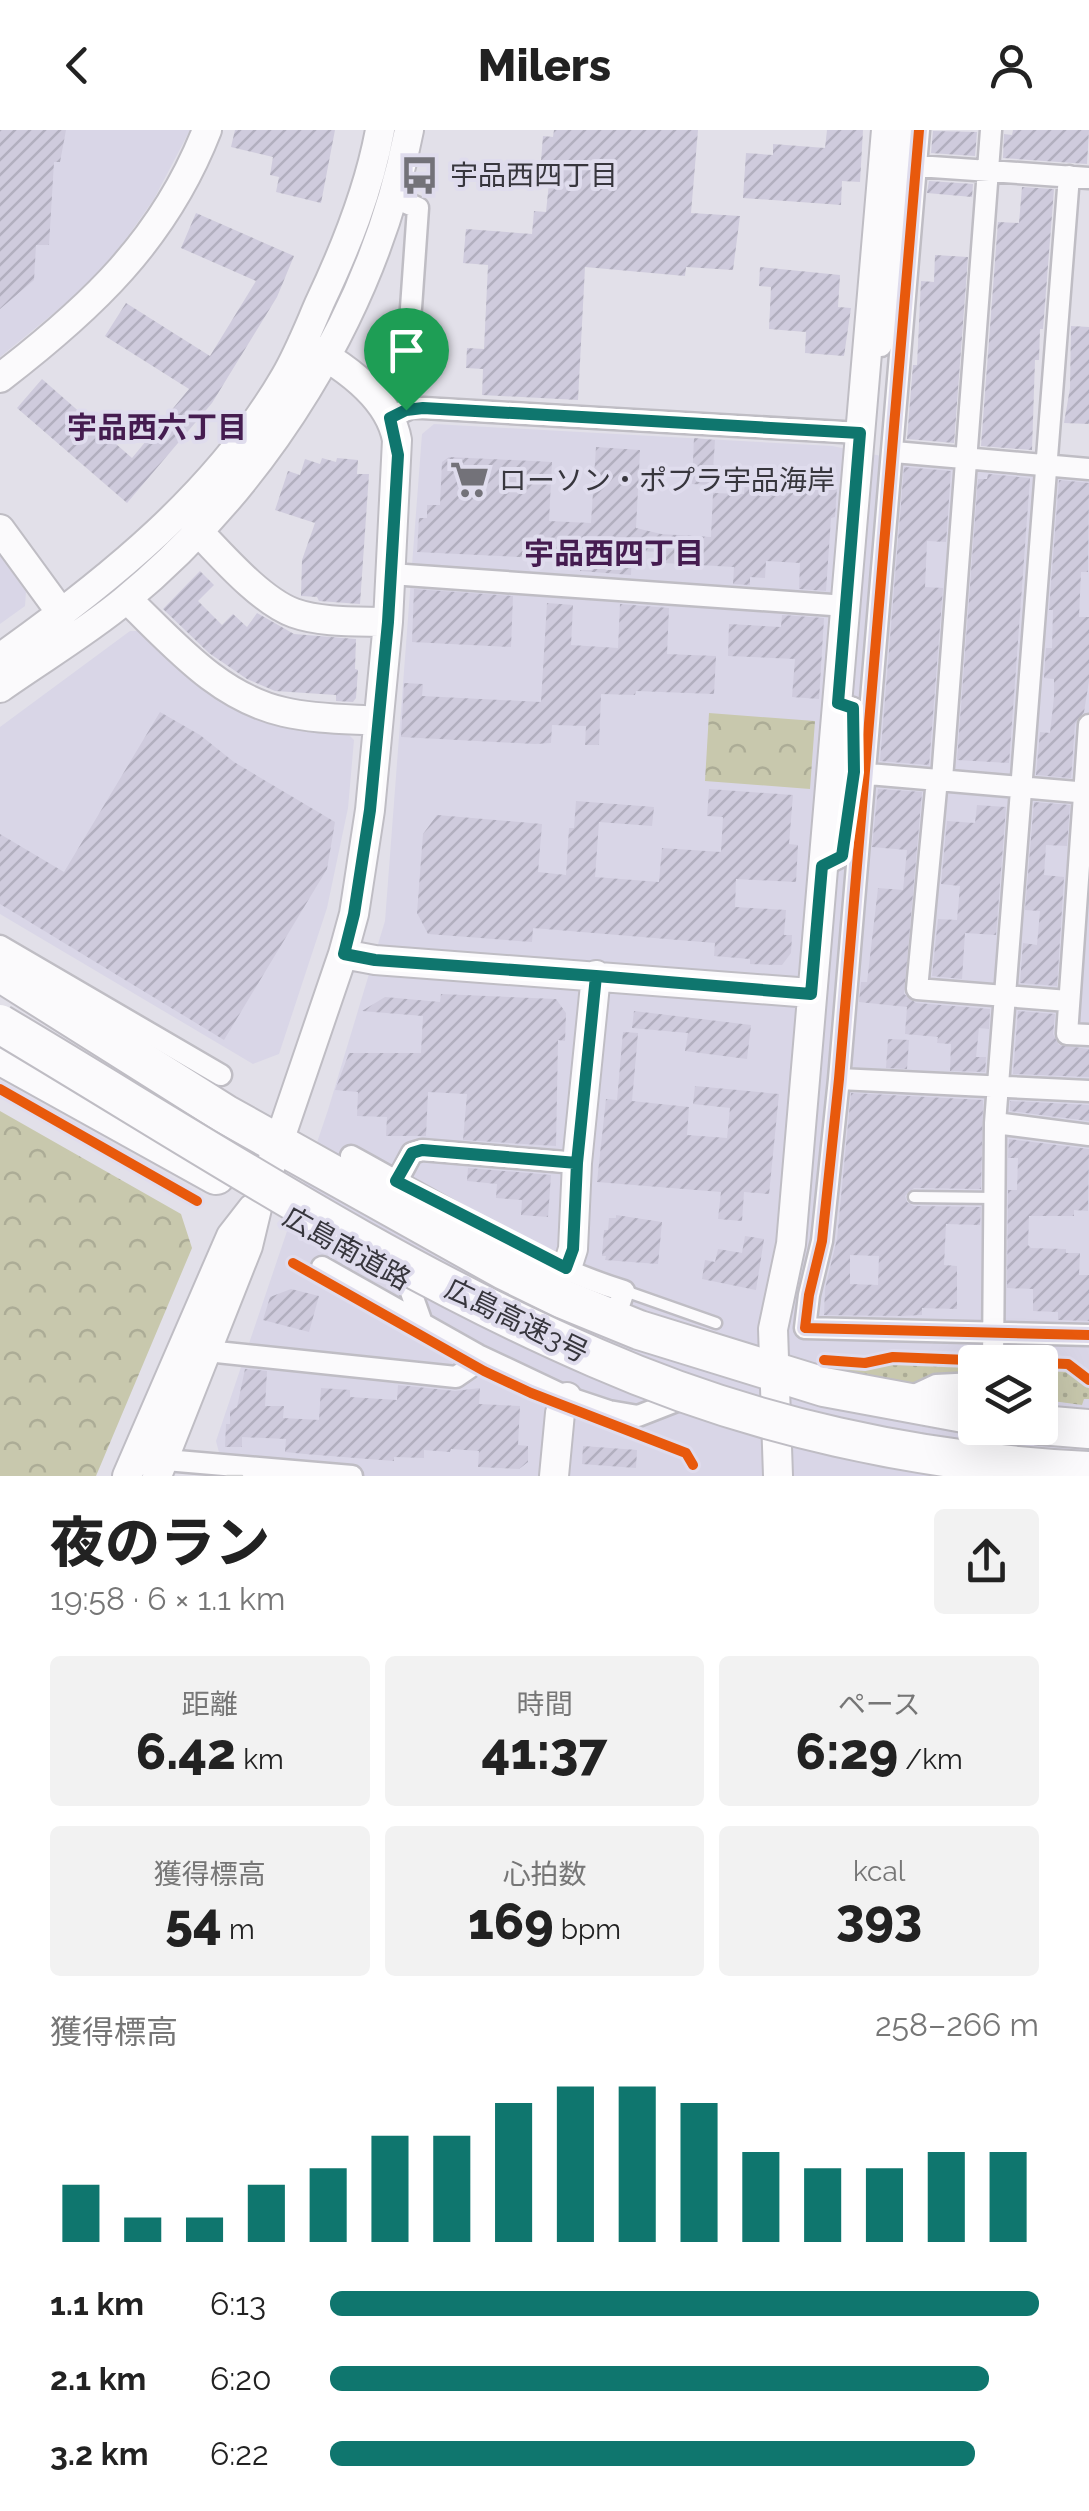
<!DOCTYPE html>
<html lang="ja">
<meta charset="utf-8">
<style>
body{margin:0;font-family:Raleway,"Noto Sans JP",sans-serif;background:#f2f2f2;color:#222;height:100vh;display:flex;flex-direction:column;font-size:38px;white-space:nowrap}
*{box-sizing:border-box;margin:0}
p{font-size:32px;color:#767676}
.icon{flex:none;width:55px;height:55px;fill:none;stroke:currentColor;stroke-width:2;stroke-linecap:round;stroke-linejoin:round}
.map{position:relative;height:1346px;overflow:hidden}
.drawer{display:flex;flex-direction:column;background:#fff;flex:1}
.drawer>*{flex:none}
.fabs{position:absolute;left:958px;top:1215px;display:grid;gap:20px}
.fabs a{display:grid;place-items:center;width:100px;height:100px;border-radius:10px;background:#fff;box-shadow:0 10px 40px #0002;font-size:50px}
.pin{position:absolute;display:grid;place-items:center;width:85px;height:85px;color:#fff;margin:-102px -42px;border-radius:50% 50% 50% 0;rotate:-45deg;box-shadow:0 0 10px #0007}
.pin .icon{rotate:45deg}
.round{display:grid;place-items:center;flex:none;width:105px;height:105px;border-radius:10px;background:#f2f2f2}
.head{display:flex;align-items:center;justify-content:space-between;height:170px;padding:0 50px}
h1{font-size:55px;font-weight:800;line-height:75px}
.metrics{display:grid;grid-template-columns:repeat(3,1fr);gap:15px;height:170px;padding:10px 50px}
.metrics div{display:grid;align-content:center;border-radius:10px;background:#f2f2f2;text-align:center}
.metrics b{font-size:50px;font-weight:800}
.metrics small{font-size:28px;font-weight:400}
.metrics p{font-size:28px}
.chart{height:280px;padding:20px 50px}
.chart p{display:flex;justify-content:space-between}
.chart svg{width:100%;height:180px;margin-top:10px;stroke:#0f766e;stroke-width:6}
ul{padding:0 50px;list-style:none;font-size:32px}
li{display:grid;grid-template-columns:160px 120px 1fr;align-items:center;height:75px}
li i{height:25px;border-radius:12px;background:#0f766e}
header{display:flex;justify-content:space-between;align-items:center;height:130px;padding:0 50px;background:#fff;font-size:45px;font-weight:800}
.map>svg:first-child{display:block}
.built{fill:#d9d6e7;fill-rule:evenodd}
.grass{fill:url(#grass-dots)}
.forest{fill:url(#forest-crowns)}
.building{fill:url(#building-hatch);fill-rule:evenodd}
.lines{fill:none;stroke-linecap:round;stroke-linejoin:round}
.lane-casing{stroke:#bfbdc4;stroke-width:15}
.street-casing{stroke:#bfbdc4;stroke-width:25}
.secondary-casing{stroke:#bfbdc4;stroke-width:32}
.highway-casing{stroke:#bfbdc4;stroke-width:42}
.lane{stroke:#fbfafc;stroke-width:10}
.street{stroke:#fbfafc;stroke-width:20}
.secondary{stroke:#fbfafc;stroke-width:28}
.highway{stroke:#fbfafc;stroke-width:38}
.tram{stroke:#d1d1d3;stroke-width:2.5}
.highway-bridge-casing{stroke:#bfbdc4;stroke-width:42;stroke-linecap:butt}
.highway-bridge{stroke:#fbfafc;stroke-width:38}
.cycleway-casing{stroke:#dfdced;stroke-width:16}
.cycleway{stroke:#e8590c;stroke-width:10}
.route-casing{stroke:#fff;stroke-width:20}
.route{stroke:#0f766e;stroke-width:12}
.labels{text-anchor:middle;stroke-width:8;stroke-linejoin:round;paint-order:stroke}
.poi-label{font-size:28px;fill:#37363d;stroke:#dfdced;text-anchor:start}
.street-label{font-size:28px;fill:#37363d;stroke:#dfdced}
.neighbourhood-label{font-size:30px;font-weight:bold;fill:#451c50;stroke:#dfdced}
</style>
<header><svg class="icon" aria-label="back" viewBox="0 0 24 24"><path d="M15 5l-7 7 7 7"/></svg>Milers<svg class="icon" aria-label="person" viewBox="0 0 24 24"><circle cx="12" cy="8" r="4"/><path d="M4 21q1-7 8-7t8 7"/></svg></header>
<div class="map">
<svg width="1089" height="1346" viewBox="0 0 1089 1346">
<defs>
<pattern id="grass-dots" width="8" height="8" patternUnits="userSpaceOnUse" patternTransform="scale(2.5)"><rect width="8" height="8" fill="#c8c8ad"/><path d="M2 2h.1M6 6h.1" fill="none" stroke="#acac96" stroke-width="1.8" stroke-linecap="round"/></pattern>
<pattern id="forest-crowns" width="20" height="18" patternUnits="userSpaceOnUse" patternTransform="scale(2.5)"><rect width="20" height="18" fill="#c8c8ad"/><path d="M2 6a3 3 0 1 1 6 0M12 15a3 3 0 1 1 6 0" fill="none" stroke="#acac96"/></pattern>
<pattern id="building-hatch" width="6" height="6" patternUnits="userSpaceOnUse" patternTransform="scale(2.5)"><rect width="6" height="6" fill="#cfcbdd"/><path d="M-1 1l2-2M0 6l6-6M5 7l2-2" fill="none" stroke="#b2afbf"/></pattern>
</defs>
<rect width="100%" height="100%" fill="#e2e0e9"/>
<path class="built" d="M0,0H190L154,69L119,119L75,166L0,227Z
M434,294L832,316L901,330L1089,339V1346H225L216,1311L328,980L385,791L422,304ZM975,1232H1040V1298H975Z
M0,426L26,462L25,476L0,494Z
M130,501H138L199,557L230,578L272,595L348,604L354,610L348,678L327,778L279,924L253,934L0,784V597Z"/>
<path class="grass" d="M892,1230L975,1234V1243L941,1247L895,1259L831,1246L835,1235H874Z
M1040,1235L1070,1238L1089,1255V1269H1084L1082,1275L1045,1270L1040,1267Z"/>
<path class="forest" d="M709,583L815,591L810,659L705,651Z
M0,981L181,1084L192,1118L96,1346H0Z"/>
<path class="building" d="M0,0H66L60,32H54L49,115H36L34,150L0,179Z
M235,0H335L321,73L276,62L279,47L270,45L273,27L231,17Z
M554,0H698L691,83L740,86L733,140L686,137L685,146L585,137L578,270L482,265L483,239L466,238L467,218L484,219L488,135L463,133L466,99L532,104L534,81L546,82L550,43H540L543,6L553,7Z
M827,0H863L860,52L842,51L841,75L743,68L746,23L773,25V14L825,18Z
M1013,0H1089L1087,34L1003,28L1004,4L1012,5Z
M933,1L977,2L975,26L931,23Z
M929,51L973,54L972,67L927,63Z
M1022,57L1054,59L1043,199H1040L1039,230H1035L1032,320L981,316L998,92L1019,93Z
M196,83L294,126L277,167L212,273L127,373L17,278L42,249L132,328L189,259L105,206L126,173L210,226L256,151L181,118Z
M935,125L968,127L954,313L907,309L913,235H917L921,151L934,152Z
M760,137L840,145L838,177L851,178L844,226L805,223L806,202L769,199L771,157L759,156Z
M1071,196L1089,197V294L1064,293L1070,258Z
M694,308L715,310L712,355L692,354Z
M596,317L640,320L636,398L661,404L711,407L713,363L744,364L745,350L752,343L833,349L837,357L835,387L831,388L826,461L799,459L800,433L766,431L765,448L750,447V455L733,454L734,437L663,433L664,422L632,421L631,445L580,441V430L417,422L419,388H427V375H440L442,332L449,327L552,332L549,391L591,393Z
M322,328L336,332L337,328L358,330L357,344H369L360,474L319,471L317,467L301,466L302,430L315,393L275,380L288,341L300,345L305,329L320,334Z
M904,337L951,341L946,412L927,411L925,457L943,458L929,635L880,631Z
M988,344L1030,348L1009,633L957,630L978,349H987Z
M1059,350L1089,353L1088,442H1081L1079,487H1089V551L1084,582L1075,594L1071,648L1036,645L1040,602L1050,603L1054,567V549L1044,548L1046,518H1052L1053,480H1049Z
M200,441L214,455L198,471L222,495L233,484L247,497L257,483L294,504L356,509L355,539L358,540L356,568L353,572L336,571V565L275,561L247,549L209,523L163,479Z
M414,459L513,466L511,517L412,512Z
M547,473L573,475L571,515L618,518L620,474L669,478L667,524L716,526L714,564L636,561L635,565L601,564L599,615H585L586,596L552,595L551,613L535,614L401,607L404,553L423,554L422,566L541,572Z
M782,485L824,488L819,569L792,567L795,529L728,526L729,494L781,497Z
M160,582L200,605L234,632L335,692L327,739L224,910L0,774V704L64,742Z
M709,659L793,665L789,714L798,715L796,752L736,749L735,777L786,780L784,805H792L791,823L782,835L750,834V829L714,826L715,813L533,798L532,812L428,804L417,783L423,704L437,685L542,694L538,742L566,745L569,698H574L576,671L654,677L652,696L599,692L595,747L659,752L662,718L721,722L723,687L707,686Z
M878,659L922,662L904,864L916,873L990,879L989,899L979,898L976,927H986L985,942L950,941L951,914L937,913L938,907L905,904L907,877L859,872L861,852H867L878,758L903,760L907,720L872,717Z
M1034,672L1070,675L1067,716L1046,715L1044,745L1064,747L1057,856L1020,853L1023,813L1037,815L1040,781L1025,780Z
M977,675L1006,677L996,805L965,803L962,849L932,846L938,789L957,790L960,756L941,754L947,691L975,693Z
M441,864L556,869L566,883L565,911L558,910L556,1016L463,1010L467,964L428,962L426,1006H386L387,987L357,986L358,962L335,960L349,923H421L423,886L362,881L385,867L440,872Z
M634,881L751,895L747,929L685,921L688,903L632,898Z
M1018,881L1055,884L1053,904L1059,915L1089,919V947L1013,944Z
M623,902L638,903L632,971L689,977L687,1005L727,1008L730,978L693,974L695,956L779,964L769,1064L744,1062L742,1091L718,1089L721,1062L597,1052L606,969L617,970Z
M888,909L909,910L907,939L886,938Z
M851,963L983,970L981,1059L914,1058L905,1066L907,1072L914,1076L981,1077L980,1095L946,1094L944,1135L957,1136V1179L922,1178V1185L901,1186L824,1185L825,1159L837,1109ZM850,1125L879,1126L878,1155L850,1154Z
M1010,971L1089,975V991L1010,981Z
M1009,1009L1089,1019L1088,1081L1074,1080V1086H1029L1028,1115L1031,1118L1066,1119V1123H1080L1079,1145H1089V1191L1058,1190V1182L1033,1181V1159L1007,1158L1008,1060H1017L1018,1028H1008Z
M468,1038L551,1045L548,1087L521,1085L522,1070L496,1068L497,1054L467,1051Z
M616,1085L662,1092L658,1134L605,1130L606,1126H602L604,1100H608L609,1088H616Z
M745,1106L764,1109L756,1160L702,1149L705,1130L715,1132L718,1119L742,1123Z
M291,1159L319,1166L309,1202L263,1190L270,1167Z
M245,1239L267,1241L265,1276H284L283,1288L319,1290L321,1258L350,1260V1267L397,1270L398,1255L455,1261L480,1258L479,1274L520,1276L518,1315L528,1316V1332L519,1339L478,1337L479,1321L451,1319L450,1322L424,1320V1328L394,1327V1331L305,1324L285,1322L286,1309L242,1307V1317H225L226,1294H230V1281L237,1277Z
M583,1316L637,1320L636,1338L582,1334Z"/>
<g class="lines">
<defs>
<path id="lane" d="M914,1067L994,1068
M625,1161L716,1193"/>
<path id="street" d="M919,0L839,949L822,1111L809,1165L805,1198L1089,1205
M903,35L1089,48
M393,67L418,78L411,178
M881,216L903,0
M390,288L411,278H423L860,303
M894,322L1089,339
M391,444L846,476
M1089,595L1067,904L1089,905
M857,643L1089,663
M937,649L917,859L1068,871
M942,649L991,0
M822,736L842,726L855,642L853,578L838,573
M0,816L221,945
M839,949L1089,961
M995,993L1089,1005
M351,1026C434,1071 534,1134 624,1161L614,1190
M397,1051L412,1023L422,1020L577,1033
M322,1137L478,1225L567,1267L609,1281L638,1286L679,1270
M407,1151L422,1193
M207,1221L456,1247L469,1238L478,1225
M993,1232L995,993L1069,46
M906,1269L936,1255L975,1253
M154,1329L352,1346"/>
<path id="secondary" d="M0,248C91,178 164,110 207,0
M0,399L62,484
M198,401C222,426 261,471 294,483C322,493 358,491 388,492
M127,469C174,514 218,567 284,582C314,589 347,589 378,591
M0,528C108,451 217,364 285,247C299,223 309,197 320,172C346,117 369,60 380,0
M0,558C41,529 85,503 124,471C266,354 374,182 409,0
M343,824L375,830L811,863
M567,1138L573,1119L577,1033L596,845
M127,1346L231,1106L252,1079
M157,1346L248,1116L259,1070L343,824L354,784L370,680L388,492L397,310C389,265 340,233 302,213
M554,1346L560,1283L567,1267
M778,1346L773,1199L791,1114L886,0"/>
<path id="highway" d="M0,842L225,984L504,1140L563,1169L639,1200L824,1257L975,1285
M0,925L216,1045
M1040,1295L1089,1299"/>
</defs>
<use href="#lane" class="lane-casing"/>
<use href="#street" class="street-casing"/>
<use href="#secondary" class="secondary-casing"/>
<use href="#highway" class="highway-casing"/>
<use href="#lane" class="lane"/>
<use href="#street" class="street"/>
<use href="#secondary" class="secondary"/>
<use href="#highway" class="highway"/>
<path class="tram" d="M227,1346H242"/>
<defs>
<path id="highway-bridge" d="M0,894C195,1010 387,1138 596,1228C751,1296 920,1333 1089,1341"/>
</defs>
<use href="#highway-bridge" class="highway-bridge-casing"/>
<use href="#highway-bridge" class="highway-bridge"/>
<defs>
<path id="cycleway" d="M919,0L839,949L822,1111L809,1165L805,1198L1089,1205
M0,959L197,1071
M293,1133L484,1241L531,1263L686,1323L693,1335
M824,1230L865,1233L893,1227L1068,1234L1089,1250"/>
</defs>
<use href="#cycleway" class="cycleway-casing"/>
<use href="#cycleway" class="cycleway"/>
</g>
<g class="lines">
<defs>
<path id="route" d="M406,280L390,288L398,325L388,492L370,680L354,784L344,824L375,830L596,846L577,1033L573,1119L566,1138L396,1051L412,1023L422,1020L577,1033L596,846L811,864L822,736L842,726L854,642L853,578L838,573L860,303L423,278L406,280"/>
</defs>
<use href="#route" class="route-casing"/>
<use href="#route" class="route"/>
</g>
<defs>
<symbol id="bus-bare" viewBox="-9 -9 18 18"><path d="M-5-6H5V4H4V6H2V4H-2V6H-4V4H-5ZM-3.5-4V0h7V-4ZM-3.5 1.2v1.5H-2V1.2ZM2 1.2v1.5H3.5V1.2Z" fill="#737279" stroke="#dfdced" stroke-width="2.5" paint-order="stroke"/></symbol>
<symbol id="supermarket-bare" viewBox="-9 -9 18 18"><path d="M-6-5.5h2.5l.6 2H6L4.5 2H-2.5L-4.4-4H-6ZM-1.5 3.2a1.3 1.3 0 1 0 .1 0ZM3 3.2a1.3 1.3 0 1 0 .1 0Z" fill="#737279" stroke="#dfdced" stroke-width="2.5" paint-order="stroke"/></symbol>
</defs>
<g fill-rule="evenodd">
<use href="#bus-bare" x="392" y="18" width="55" height="55"/>
<use href="#supermarket-bare" x="442" y="322" width="55" height="55"/>
</g>
<g class="labels">
<g class="poi-label">
<text x="450" y="55">宇品西四丁目</text>
<text x="499" y="360">ローソン・ポプラ宇品海岸</text>
</g>
<g class="street-label">
<text transform="translate(347 1118) rotate(29)" y="10">広島南道路</text>
<text transform="translate(517 1190) rotate(26)" y="10">広島高速3号</text>
</g>
<g class="neighbourhood-label">
<text x="157" y="308">宇品西六丁目</text>
<text x="614" y="434">宇品西四丁目</text>
</g>
</g>
</svg>
<div class="fabs">
<a><svg class="icon" aria-label="layers" viewBox="0 0 24 24"><path d="M12 4l9 5-9 5-9-5zM3 14l9 5 9-5"/></svg></a>
</div>
<div class="pin" style="left:406px;top:280px;background:#1e9e55"><svg class="icon" aria-label="arrive" viewBox="0 0 24 24"><path d="M6 21V4h12l-3 4 3 4H6"/></svg></div>
</div>
<section class="drawer">
<div class="head"><div><h1>夜のラン</h1><p>19:58 · 6 × 1.1 km</p></div><a class="round"><svg class="icon" aria-label="share" viewBox="0 0 24 24"><path d="M12 15V3M7 8l5-5 5 5M5 13v7h14v-7"/></svg></a></div>
<div class="metrics">
<div><p>距離</p><b>6.42<small> km</small></b></div>
<div><p>時間</p><b>41:37</b></div>
<div><p>ペース</p><b>6:29<small> /km</small></b></div>
</div>
<div class="metrics">
<div><p>獲得標高</p><b>54<small> m</small></b></div>
<div><p>心拍数</p><b>169<small> bpm</small></b></div>
<div><p>kcal</p><b>393</b></div>
</div>
<div class="chart"><p><span>獲得標高</span>258–266 m</p>
<svg viewBox="0 0 160 44" preserveAspectRatio="none"><path d="M5 44V30M15 44V38M25 44V38M35 44V30M45 44V26M55 44V18M65 44V18M75 44V10M85 44V6M95 44V6M105 44V10M115 44V22M125 44V26M135 44V26M145 44V22M155 44V22"/></svg>
</div>
<ul>
<li><b>1.1 km</b>6:13<i style="width:100%"></i></li>
<li><b>2.1 km</b>6:20<i style="width:93%"></i></li>
<li><b>3.2 km</b>6:22<i style="width:91%"></i></li>
</ul>
</section>
